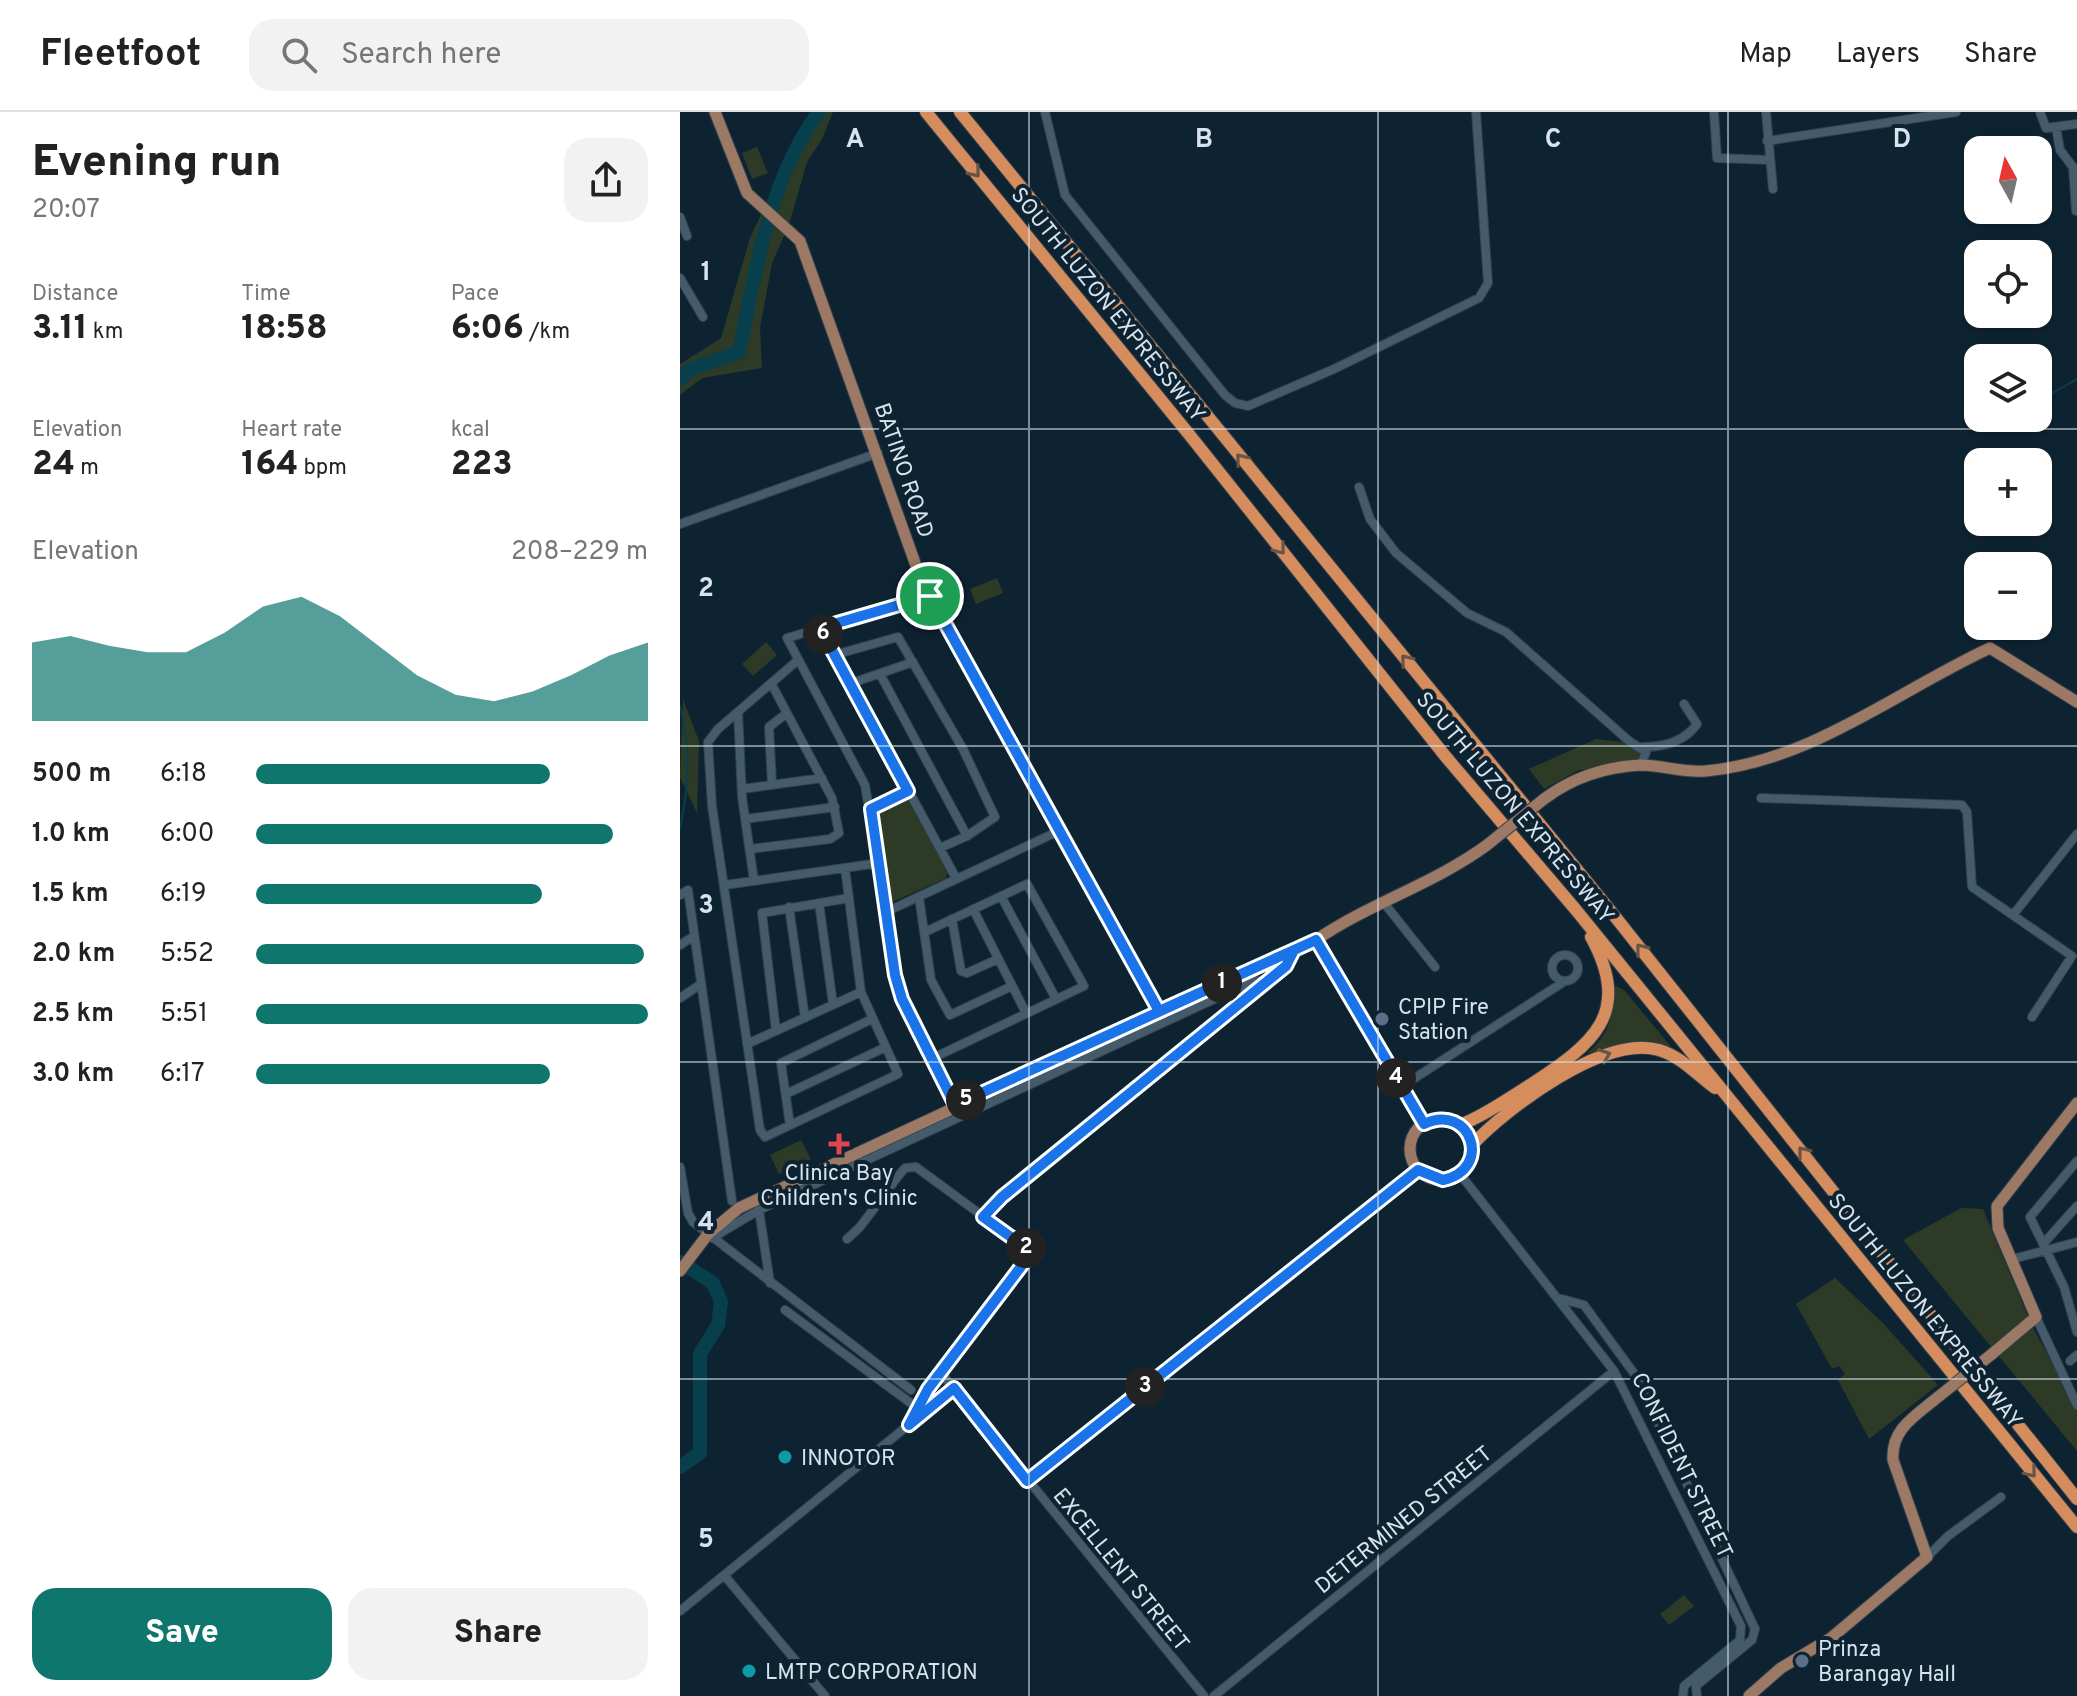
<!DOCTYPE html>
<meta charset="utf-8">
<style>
body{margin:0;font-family:Overpass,sans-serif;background:#f2f2f2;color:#222;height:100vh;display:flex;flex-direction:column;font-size:30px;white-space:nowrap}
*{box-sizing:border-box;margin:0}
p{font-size:26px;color:#767676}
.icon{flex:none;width:44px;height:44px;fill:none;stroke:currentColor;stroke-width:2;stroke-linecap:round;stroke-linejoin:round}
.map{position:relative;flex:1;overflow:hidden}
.panel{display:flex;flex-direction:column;background:#fff;width:680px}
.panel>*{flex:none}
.needle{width:52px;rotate:352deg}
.controls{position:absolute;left:1284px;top:24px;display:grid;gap:16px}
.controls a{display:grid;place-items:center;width:88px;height:88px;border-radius:16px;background:#fff;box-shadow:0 2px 6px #0004;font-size:40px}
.pin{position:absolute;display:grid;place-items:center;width:68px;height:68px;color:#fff;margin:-34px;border:4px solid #fff;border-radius:50%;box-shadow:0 2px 8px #0007}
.km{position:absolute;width:40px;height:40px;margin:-20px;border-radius:50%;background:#222;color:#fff;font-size:22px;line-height:40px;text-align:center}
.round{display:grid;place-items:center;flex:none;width:84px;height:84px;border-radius:24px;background:#f2f2f2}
.head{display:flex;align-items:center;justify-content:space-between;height:136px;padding:0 32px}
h1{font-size:44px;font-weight:800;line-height:60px}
.stats{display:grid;grid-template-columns:repeat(3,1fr);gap:12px;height:136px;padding:8px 32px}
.stats div{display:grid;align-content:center}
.stats b{font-size:34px;font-weight:800}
.stats small{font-size:22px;font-weight:400}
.stats p{font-size:22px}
.chart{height:224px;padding:16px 32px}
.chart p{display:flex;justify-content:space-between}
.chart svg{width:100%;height:144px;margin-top:8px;fill:#0f766e;opacity:.7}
.cta{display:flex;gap:16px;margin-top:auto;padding:16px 32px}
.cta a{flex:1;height:92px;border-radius:24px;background:#0f766e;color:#fff;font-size:32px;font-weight:800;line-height:92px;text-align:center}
.cta a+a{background:#f2f2f2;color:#222}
ul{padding:0 32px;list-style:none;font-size:26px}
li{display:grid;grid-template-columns:128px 96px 1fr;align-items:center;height:60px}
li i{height:20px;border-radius:10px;background:#0f766e}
header{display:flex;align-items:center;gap:48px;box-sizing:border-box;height:112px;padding:0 40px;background:#fff;border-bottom:2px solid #e0e0e0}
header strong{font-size:38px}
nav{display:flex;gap:44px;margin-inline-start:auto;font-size:28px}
.search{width:560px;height:72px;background:#f2f2f2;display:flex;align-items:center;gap:20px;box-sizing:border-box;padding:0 28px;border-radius:24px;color:#767676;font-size:30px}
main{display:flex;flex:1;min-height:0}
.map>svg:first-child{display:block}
.green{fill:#2d3a26}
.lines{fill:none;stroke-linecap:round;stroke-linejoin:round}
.stream{stroke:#07404c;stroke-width:2}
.river{stroke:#07404c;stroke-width:14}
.minor-casing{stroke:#34404c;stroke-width:10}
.major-casing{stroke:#34404c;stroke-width:13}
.highway-casing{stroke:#34404c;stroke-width:14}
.minor{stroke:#445b6c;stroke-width:8}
.major{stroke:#9c7964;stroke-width:11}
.highway{stroke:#d68d5e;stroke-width:12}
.major-bridge-casing{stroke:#34404c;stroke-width:13;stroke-linecap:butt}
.major-bridge{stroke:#9c7964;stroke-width:11}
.oneway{stroke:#685346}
.route-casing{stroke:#fff;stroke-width:16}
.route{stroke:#1a73e8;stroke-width:10}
.grid{fill:none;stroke:#d7e3ee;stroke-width:2;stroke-opacity:0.55}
.service-dot{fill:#5c6f8a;stroke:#0e2332;stroke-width:3}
.health-dot{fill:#e0444e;stroke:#0e2332;stroke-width:3}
.culture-dot{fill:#0f9aa8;stroke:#0e2332;stroke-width:3}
.labels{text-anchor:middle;stroke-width:8;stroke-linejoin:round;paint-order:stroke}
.street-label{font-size:22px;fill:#d7e3ee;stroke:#0e2332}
.poi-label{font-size:22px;fill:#d7e3ee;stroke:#0e2332;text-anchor:start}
.grid-label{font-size:26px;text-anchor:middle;font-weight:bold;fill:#d7e3ee;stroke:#0e2332;stroke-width:8;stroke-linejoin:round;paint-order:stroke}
</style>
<header>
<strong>Fleetfoot</strong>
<div class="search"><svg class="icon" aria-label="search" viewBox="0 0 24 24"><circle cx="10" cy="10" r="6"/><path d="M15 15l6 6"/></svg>Search here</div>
<nav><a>Map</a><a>Layers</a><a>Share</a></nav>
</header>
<main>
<section class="panel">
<div class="head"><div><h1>Evening run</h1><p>20:07</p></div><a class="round"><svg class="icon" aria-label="share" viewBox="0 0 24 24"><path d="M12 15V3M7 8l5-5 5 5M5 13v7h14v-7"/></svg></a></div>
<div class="stats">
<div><p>Distance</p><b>3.11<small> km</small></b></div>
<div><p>Time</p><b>18:58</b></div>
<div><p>Pace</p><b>6:06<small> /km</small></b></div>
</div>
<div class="stats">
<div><p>Elevation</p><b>24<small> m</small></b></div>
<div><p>Heart rate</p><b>164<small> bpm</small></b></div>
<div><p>kcal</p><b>223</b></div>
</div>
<div class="chart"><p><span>Elevation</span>208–229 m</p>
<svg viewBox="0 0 160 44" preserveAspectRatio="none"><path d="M0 44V20L10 18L20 21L30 23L40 23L50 17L60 9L70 6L80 12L90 21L100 30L110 36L120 38L130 35L140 30L150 24L160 20V44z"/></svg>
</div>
<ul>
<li><b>500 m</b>6:18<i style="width:75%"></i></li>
<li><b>1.0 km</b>6:00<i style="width:91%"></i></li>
<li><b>1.5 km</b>6:19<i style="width:73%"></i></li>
<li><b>2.0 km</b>5:52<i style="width:99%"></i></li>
<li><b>2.5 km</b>5:51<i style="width:100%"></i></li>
<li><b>3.0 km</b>6:17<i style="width:75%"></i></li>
</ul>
<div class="cta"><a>Save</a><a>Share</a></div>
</section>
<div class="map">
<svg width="1397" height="1584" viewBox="0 0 1397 1584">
<rect width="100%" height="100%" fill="#0e2332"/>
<path class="green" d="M139,0H153L142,27L127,50L109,113L92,151L80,216L82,256L22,266L0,283V252L41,226L70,126L84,96L99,83L123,21Z
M77,35L88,61L72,67L62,41Z
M317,466L323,481L296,492L290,477Z
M86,530L97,543L73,564L62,552Z
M3,587L19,629L17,701L0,665Z
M916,627L971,633L965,654L899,658L864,677L849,657Z
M227,685L268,760L266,766L210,791L196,700Z
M934,873L944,878L993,937L970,929L907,941C930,923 934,901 934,873Z
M121,1028L131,1047L99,1062L90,1043Z
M1281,1096L1303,1097L1352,1214L1397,1296V1339L1223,1128Z
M1155,1166L1203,1211L1258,1273L1189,1327L1158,1268L1165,1262L1159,1254L1152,1257L1116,1192Z
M1004,1483L1014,1494L989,1513L980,1502Z"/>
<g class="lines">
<path class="stream" d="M1358,289L1397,267
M0,717C9,673 11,638 0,594"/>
<path class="river" d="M0,267L11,257L59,240C75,161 89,66 139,0
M0,1150L33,1171L41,1190L38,1213L20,1242V1341L0,1355"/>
<defs>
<path id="minor" d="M365,0L385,83L545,283L555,291L568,294L654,257L799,186L808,171L796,0
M1034,0L1037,46L1090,48
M1086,0L1093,77
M1360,0L1366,16L1397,12
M1376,15L1380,38L1393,55L1396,99
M1087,29L1276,0
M0,105L7,124
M0,166L23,205
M679,375L690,407L716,441L787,501L826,520L949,629L966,640L961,653
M0,412L198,341
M250,484L107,526L185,673L219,878L275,993
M140,516L276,766
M154,543L218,525L283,637L315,705L287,724L260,736
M118,548L38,617L28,630L32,694L80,1018L85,1025L218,962L181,880L165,756
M200,562L287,724
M169,572L233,550
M58,600L62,685L74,769
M963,635C984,635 1005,629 1017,612L1004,592
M92,672L89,615L107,601
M62,677L142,666
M1081,686L1282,693L1287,700L1292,775L1392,844L1352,905
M191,697L228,679
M65,707L155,695
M70,737L150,727L159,721L152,686L91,571
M45,773L199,751
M0,783L8,778L52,1089
M321,784L376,887
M239,785L251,868L270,903L332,874
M139,791L153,892
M704,791L755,855
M109,795L125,906
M293,797L346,901
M206,800L381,718
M1333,803L1397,722
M272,807L281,859L287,861L318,847
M245,820L347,772L404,874L251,947
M0,833L14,824
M872 856a13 13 0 1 1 26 0a13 13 0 1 1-26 0Z
M0,886L21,872
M96,919L82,801L169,786
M67,932L181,880
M721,975L885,869
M106,982L206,935
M110,1013L101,951L192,907
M1397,1049L1350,1105L1384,1175L1397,1220
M0,1055L8,1101L13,1110L231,1278
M780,1062L934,1259L1061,1514L1060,1528L1004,1574L1003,1584
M303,1105L590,867L606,854L614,839
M32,1126L79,1098
M167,1127L180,1115L219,1063L225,1056L236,1055L349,1138V1144L248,1277L229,1313
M1363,1132L1397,1094
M1333,1147L1397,1130
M90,1171L79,1098L571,870L590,867
M882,1187L904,1193L956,1264L1075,1517L1072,1528L1016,1574L1017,1584
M105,1198L236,1295
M1356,1205L1397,1293
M1390,1249L1397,1243
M261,1261L524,1584
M347,1369L738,1058
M1247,1445L1268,1424L1321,1385
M44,1463L145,1584
M0,1499L274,1276
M534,1584L934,1259"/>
<path id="major" d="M35,0L67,81L120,129L244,476L479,899
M864,687C892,666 923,655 960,653C982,653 1003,661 1026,659C1132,649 1217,579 1310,536L1397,590
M636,828L744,1012
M730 1037a31 31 0 1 1 62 0a31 31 0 1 1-62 0Z
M0,1159L28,1122L59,1096L636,828C690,791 754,772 807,733
M1312,1242L1356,1205L1318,1116L1317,1094L1397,991
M1069,1584L1101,1556L1151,1526L1247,1445L1213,1348C1211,1319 1232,1306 1253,1289"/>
<path id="highway" d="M246,0L508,321L766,645L896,798L1397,1415
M280,0L929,797L1397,1387
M780,1013C806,1003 827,987 850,973C913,932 953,902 911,825
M792,1033C828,995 925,922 979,938C1002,945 1017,963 1035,976"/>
</defs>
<use href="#minor" class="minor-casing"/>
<use href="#major" class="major-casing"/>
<use href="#highway" class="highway-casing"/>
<use href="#minor" class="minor"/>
<use href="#major" class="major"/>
<use href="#highway" class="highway"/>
<defs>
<path id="major-bridge" d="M807,733L864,687
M1253,1289L1312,1242"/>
</defs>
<use href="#major-bridge" class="major-bridge-casing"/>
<use href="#major-bridge" class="major-bridge"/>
</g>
<defs><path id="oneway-chevron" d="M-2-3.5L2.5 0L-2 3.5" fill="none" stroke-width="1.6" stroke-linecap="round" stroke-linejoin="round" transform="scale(2)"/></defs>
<g class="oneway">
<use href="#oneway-chevron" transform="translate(295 60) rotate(51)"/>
<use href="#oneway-chevron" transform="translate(561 347) rotate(-129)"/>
<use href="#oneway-chevron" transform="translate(600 437) rotate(52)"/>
<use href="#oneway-chevron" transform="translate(726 548) rotate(-129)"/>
<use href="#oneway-chevron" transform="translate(961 837) rotate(-128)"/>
<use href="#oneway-chevron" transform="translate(925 943) rotate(-21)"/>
<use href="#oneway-chevron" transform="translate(1123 1040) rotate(-129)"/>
<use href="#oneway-chevron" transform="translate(1351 1360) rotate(51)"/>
</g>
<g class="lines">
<defs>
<path id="route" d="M250,484L479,899L614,838L606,854L322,1085L303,1105L349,1138V1144L248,1277L229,1313L274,1276L347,1369L738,1058L763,1068C814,1057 791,990 744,1012L636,828L275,993L222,887L215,863L191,697L228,679L140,516L250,484"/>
</defs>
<use href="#route" class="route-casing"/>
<use href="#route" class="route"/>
</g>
<path class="grid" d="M349,0V1584M698,0V1584M1048,0V1584M0,317H1397M0,634H1397M0,950H1397M0,1267H1397"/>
<g class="service-dot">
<circle cx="702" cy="907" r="8"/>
<circle cx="1122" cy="1549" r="8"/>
</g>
<path class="health-dot" d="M155 1020h8v8h8v8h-8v8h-8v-8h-8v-8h8z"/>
<g class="culture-dot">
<circle cx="105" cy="1345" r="8"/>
<circle cx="69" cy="1559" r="8"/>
</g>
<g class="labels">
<g class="street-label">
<text transform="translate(429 192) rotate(51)" y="8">SOUTH LUZON EXPRESSWAY</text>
<text transform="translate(225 358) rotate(71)" y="8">BATINO ROAD</text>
<text transform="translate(836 695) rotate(50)" y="8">SOUTH LUZON EXPRESSWAY</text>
<text transform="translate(1246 1198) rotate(51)" y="8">SOUTH LUZON EXPRESSWAY</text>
<text transform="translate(1003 1353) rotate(64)" y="8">CONFIDENT STREET</text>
<text transform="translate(723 1407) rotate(-39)" y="8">DETERMINED STREET</text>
<text transform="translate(442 1457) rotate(51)" y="8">EXCELLENT STREET</text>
</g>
<g class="poi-label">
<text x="718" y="902">CPIP Fire<tspan x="718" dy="25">Station</tspan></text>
<text x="159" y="1068" text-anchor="middle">Clinica Bay<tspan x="159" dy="25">Children's Clinic</tspan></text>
<text x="121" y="1353">INNOTOR</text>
<text x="1138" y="1544">Prinza<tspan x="1138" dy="25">Barangay Hall</tspan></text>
<text x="85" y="1567">LMTP CORPORATION</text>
</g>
</g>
<g class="grid-label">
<text x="175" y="35">A</text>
<text x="524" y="35">B</text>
<text x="873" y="35">C</text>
<text x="1222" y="35">D</text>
<text x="26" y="168">1</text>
<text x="26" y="484">2</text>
<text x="26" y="801">3</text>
<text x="26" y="1118">4</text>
<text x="26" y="1435">5</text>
</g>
</svg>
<div class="controls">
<a><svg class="needle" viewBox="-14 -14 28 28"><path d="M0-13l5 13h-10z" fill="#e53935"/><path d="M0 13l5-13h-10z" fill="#767676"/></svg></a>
<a><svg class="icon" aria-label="locate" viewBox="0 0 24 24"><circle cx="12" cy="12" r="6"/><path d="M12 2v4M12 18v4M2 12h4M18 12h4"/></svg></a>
<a><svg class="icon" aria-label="layers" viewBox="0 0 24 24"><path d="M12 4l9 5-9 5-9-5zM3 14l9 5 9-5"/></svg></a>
<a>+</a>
<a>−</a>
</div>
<div class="pin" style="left:250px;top:484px;background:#1e9e55"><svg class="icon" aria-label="arrive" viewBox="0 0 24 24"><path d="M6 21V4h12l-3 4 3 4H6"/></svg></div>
<b class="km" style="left:542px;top:871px">1</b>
<b class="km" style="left:346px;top:1136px">2</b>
<b class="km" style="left:465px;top:1275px">3</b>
<b class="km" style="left:716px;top:966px">4</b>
<b class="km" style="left:286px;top:988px">5</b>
<b class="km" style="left:143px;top:522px">6</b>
</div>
</main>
